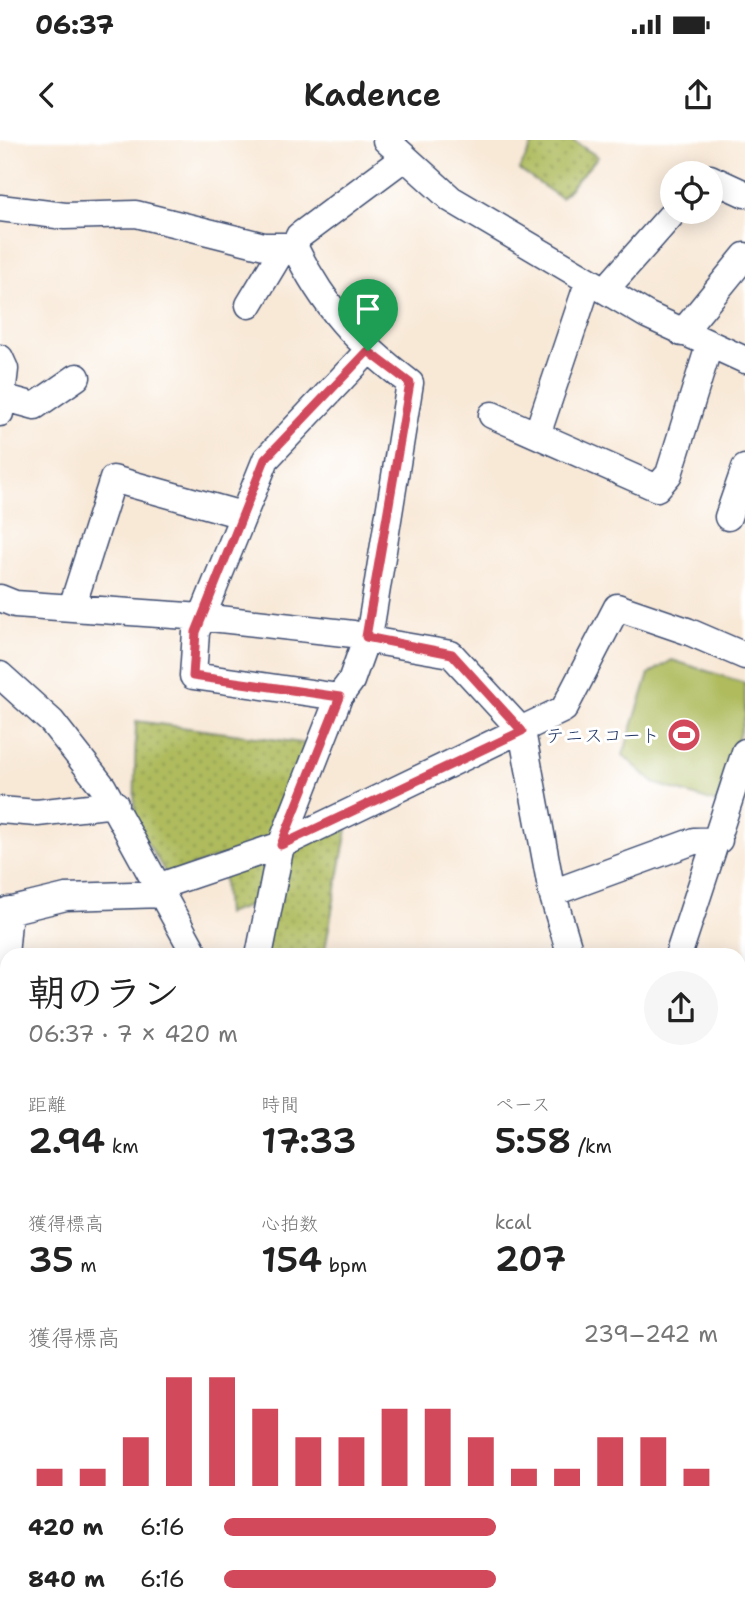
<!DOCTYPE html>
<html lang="ja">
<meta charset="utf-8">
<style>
body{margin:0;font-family:"Shantell Sans","Klee One",sans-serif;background:#f6f6f6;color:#222;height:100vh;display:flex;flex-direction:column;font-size:26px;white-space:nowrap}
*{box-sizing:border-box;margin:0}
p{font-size:23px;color:#767676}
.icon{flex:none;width:38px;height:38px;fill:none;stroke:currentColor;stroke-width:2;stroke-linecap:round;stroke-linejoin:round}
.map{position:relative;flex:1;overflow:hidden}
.sheet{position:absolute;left:0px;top:808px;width:746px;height:674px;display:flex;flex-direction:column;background:#fff;border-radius:21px 21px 0 0;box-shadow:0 4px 18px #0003}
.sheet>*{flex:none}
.controls{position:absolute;left:660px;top:21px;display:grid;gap:14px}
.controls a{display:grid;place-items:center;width:63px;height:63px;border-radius:50%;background:#fff;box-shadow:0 4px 18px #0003;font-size:35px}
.pin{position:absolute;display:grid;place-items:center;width:60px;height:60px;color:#fff;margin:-72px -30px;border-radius:50% 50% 50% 0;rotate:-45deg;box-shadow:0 0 7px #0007}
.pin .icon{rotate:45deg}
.round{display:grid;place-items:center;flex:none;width:74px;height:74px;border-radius:37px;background:#f6f6f6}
.head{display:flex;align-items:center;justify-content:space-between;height:119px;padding:0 28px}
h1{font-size:38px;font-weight:600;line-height:52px}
.metrics{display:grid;grid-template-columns:repeat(3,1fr);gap:10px;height:119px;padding:7px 28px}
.metrics div{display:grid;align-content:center}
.metrics b{font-size:35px;font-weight:600}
.metrics small{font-size:19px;font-weight:400}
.metrics p{font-size:19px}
.chart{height:196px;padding:14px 28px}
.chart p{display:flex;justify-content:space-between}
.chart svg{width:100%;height:126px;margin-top:7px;stroke:#d1495b;stroke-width:6}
ul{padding:0 28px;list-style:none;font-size:23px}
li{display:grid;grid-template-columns:112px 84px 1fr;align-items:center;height:52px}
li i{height:18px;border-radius:9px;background:#d1495b}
.status{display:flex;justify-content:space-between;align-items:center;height:49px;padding:0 35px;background:#fff;direction:ltr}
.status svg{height:19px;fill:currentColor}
header{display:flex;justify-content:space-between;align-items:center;height:91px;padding:0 28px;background:#fff;font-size:32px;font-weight:600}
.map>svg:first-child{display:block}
.grass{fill:url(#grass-dots);stroke:#65755e;stroke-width:2}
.forest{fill:url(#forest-firs);stroke:#536959;stroke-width:2}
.pitch{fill:#afbb5d;stroke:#65755e;stroke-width:2}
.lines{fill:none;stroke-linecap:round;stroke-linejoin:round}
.minor-casing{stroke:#3c4b70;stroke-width:29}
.minor{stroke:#fff;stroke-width:26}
.route-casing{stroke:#fff;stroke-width:14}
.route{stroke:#d1495b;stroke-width:9}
.labels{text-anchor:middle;stroke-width:6;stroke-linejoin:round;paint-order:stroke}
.poi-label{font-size:19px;fill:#1b2f5e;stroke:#fff;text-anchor:end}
</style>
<div class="status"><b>06:37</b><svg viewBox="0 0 49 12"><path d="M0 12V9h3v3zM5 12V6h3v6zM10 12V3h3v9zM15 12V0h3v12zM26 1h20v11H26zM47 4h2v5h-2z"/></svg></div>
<header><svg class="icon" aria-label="back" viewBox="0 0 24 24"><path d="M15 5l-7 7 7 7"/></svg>Kadence<svg class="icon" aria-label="share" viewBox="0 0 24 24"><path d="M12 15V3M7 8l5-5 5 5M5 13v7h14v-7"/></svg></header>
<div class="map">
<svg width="745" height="1481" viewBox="0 0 745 1481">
<defs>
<pattern id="grass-dots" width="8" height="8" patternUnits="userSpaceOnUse" patternTransform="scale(1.75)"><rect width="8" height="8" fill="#afbb5d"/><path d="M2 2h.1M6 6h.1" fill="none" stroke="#8e9850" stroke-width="1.8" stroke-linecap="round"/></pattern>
<pattern id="forest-firs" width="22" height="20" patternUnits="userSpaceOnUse" patternTransform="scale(1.75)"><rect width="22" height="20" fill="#8ba354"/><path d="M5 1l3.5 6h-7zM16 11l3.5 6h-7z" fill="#718549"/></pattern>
</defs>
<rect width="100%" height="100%" fill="#fff"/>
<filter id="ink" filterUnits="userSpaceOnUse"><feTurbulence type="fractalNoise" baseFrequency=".0143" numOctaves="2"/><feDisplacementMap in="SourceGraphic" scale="14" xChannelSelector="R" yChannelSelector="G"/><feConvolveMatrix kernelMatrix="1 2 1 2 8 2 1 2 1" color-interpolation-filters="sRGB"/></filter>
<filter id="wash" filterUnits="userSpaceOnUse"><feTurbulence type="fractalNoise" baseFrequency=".00686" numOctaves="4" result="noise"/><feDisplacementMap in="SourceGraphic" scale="28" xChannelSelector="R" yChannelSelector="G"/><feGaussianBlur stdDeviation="1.57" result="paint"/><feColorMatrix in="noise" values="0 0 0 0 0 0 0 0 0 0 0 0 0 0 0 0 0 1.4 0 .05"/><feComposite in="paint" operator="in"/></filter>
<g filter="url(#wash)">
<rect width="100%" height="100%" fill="#f8e8d6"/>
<path class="grass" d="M535,0H572L598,17L561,58L519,30Z
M136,581L317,605L278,696L167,735L134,681Z
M349,678L324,815L263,816L284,715Z
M277,710L266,760L226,774L223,728Z"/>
<path class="forest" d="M745,1327V1481H473L476,1475H738V1328Z"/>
<path class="pitch" d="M672,520L745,543V576L717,663L654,643L623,615L649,534Z"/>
</g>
<g filter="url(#ink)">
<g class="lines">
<defs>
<path id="minor" d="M386,0L451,59L647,175L745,220
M710,38L745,54
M0,68L65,76L136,74L264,106H294
M606,149L674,72
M249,165L284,107
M682,193L745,116
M368,211L266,319L196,492L193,536L339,557L351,541L371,485L410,243C356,202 324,167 294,106L299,96L405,17
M0,218L5,229L0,273
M2,257L35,266L77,237
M492,275L657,348L669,334L709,206
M537,295L588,143
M728,377L745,328
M0,458L15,464L202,477L353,494L381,502L451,514L522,591L552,753L694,701L719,700
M72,467L113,339L242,375
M0,535L52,582L103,647L196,816
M0,670L37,673L115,664
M160,746L281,705L564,569L617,467L687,491L745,516
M552,753L571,816
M0,773L66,757L164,754
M259,816L281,705L339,557
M678,816L745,612
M2,850L9,770
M0,938L7,941
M738,976L745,975
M738,1100H745
M738,1263H745
M0,1271L7,1223
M0,1290L7,1289
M96,1475L98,1481
M36,1481L49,1475
M324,1481L342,1475"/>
</defs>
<use href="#minor" class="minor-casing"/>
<use href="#minor" class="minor"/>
</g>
</g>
<g class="lines" filter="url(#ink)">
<defs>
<path id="route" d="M368,211L410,243L366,497L452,514L522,591L281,705L340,557L193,536L196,492L265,319Z"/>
</defs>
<use href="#route" class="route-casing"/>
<use href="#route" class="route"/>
</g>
<defs>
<symbol id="stadium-disc" viewBox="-11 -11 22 22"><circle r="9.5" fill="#d1495b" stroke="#fff"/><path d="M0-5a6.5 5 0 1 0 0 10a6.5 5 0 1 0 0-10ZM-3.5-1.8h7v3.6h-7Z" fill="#fff"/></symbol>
</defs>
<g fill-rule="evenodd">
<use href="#stadium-disc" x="665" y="576" width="38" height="38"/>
</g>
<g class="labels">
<g class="poi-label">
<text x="660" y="602">テニスコート</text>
</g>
</g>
</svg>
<div class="controls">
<a><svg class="icon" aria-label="locate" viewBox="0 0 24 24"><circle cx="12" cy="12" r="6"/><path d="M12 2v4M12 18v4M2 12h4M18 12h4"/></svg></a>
</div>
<div class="pin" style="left:368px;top:211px;background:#1e9e55"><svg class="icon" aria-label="arrive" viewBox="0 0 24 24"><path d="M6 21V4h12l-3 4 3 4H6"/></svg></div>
<section class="sheet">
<div class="head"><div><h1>朝のラン</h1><p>06:37 · 7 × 420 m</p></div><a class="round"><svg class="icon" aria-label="share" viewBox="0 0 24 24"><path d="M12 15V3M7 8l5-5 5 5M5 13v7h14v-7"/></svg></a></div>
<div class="metrics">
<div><p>距離</p><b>2.94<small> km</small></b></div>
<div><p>時間</p><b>17:33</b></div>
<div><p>ペース</p><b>5:58<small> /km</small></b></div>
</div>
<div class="metrics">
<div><p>獲得標高</p><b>35<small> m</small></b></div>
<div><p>心拍数</p><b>154<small> bpm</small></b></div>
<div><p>kcal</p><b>207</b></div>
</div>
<div class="chart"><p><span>獲得標高</span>239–242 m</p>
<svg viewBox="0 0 160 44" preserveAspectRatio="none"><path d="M5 44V38M15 44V38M25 44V27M35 44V6M45 44V6M55 44V17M65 44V27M75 44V27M85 44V17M95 44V17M105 44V27M115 44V38M125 44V38M135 44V27M145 44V27M155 44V38"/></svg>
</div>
<ul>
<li><b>420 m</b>6:16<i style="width:55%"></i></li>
<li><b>840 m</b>6:16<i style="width:55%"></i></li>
</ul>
</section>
</div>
